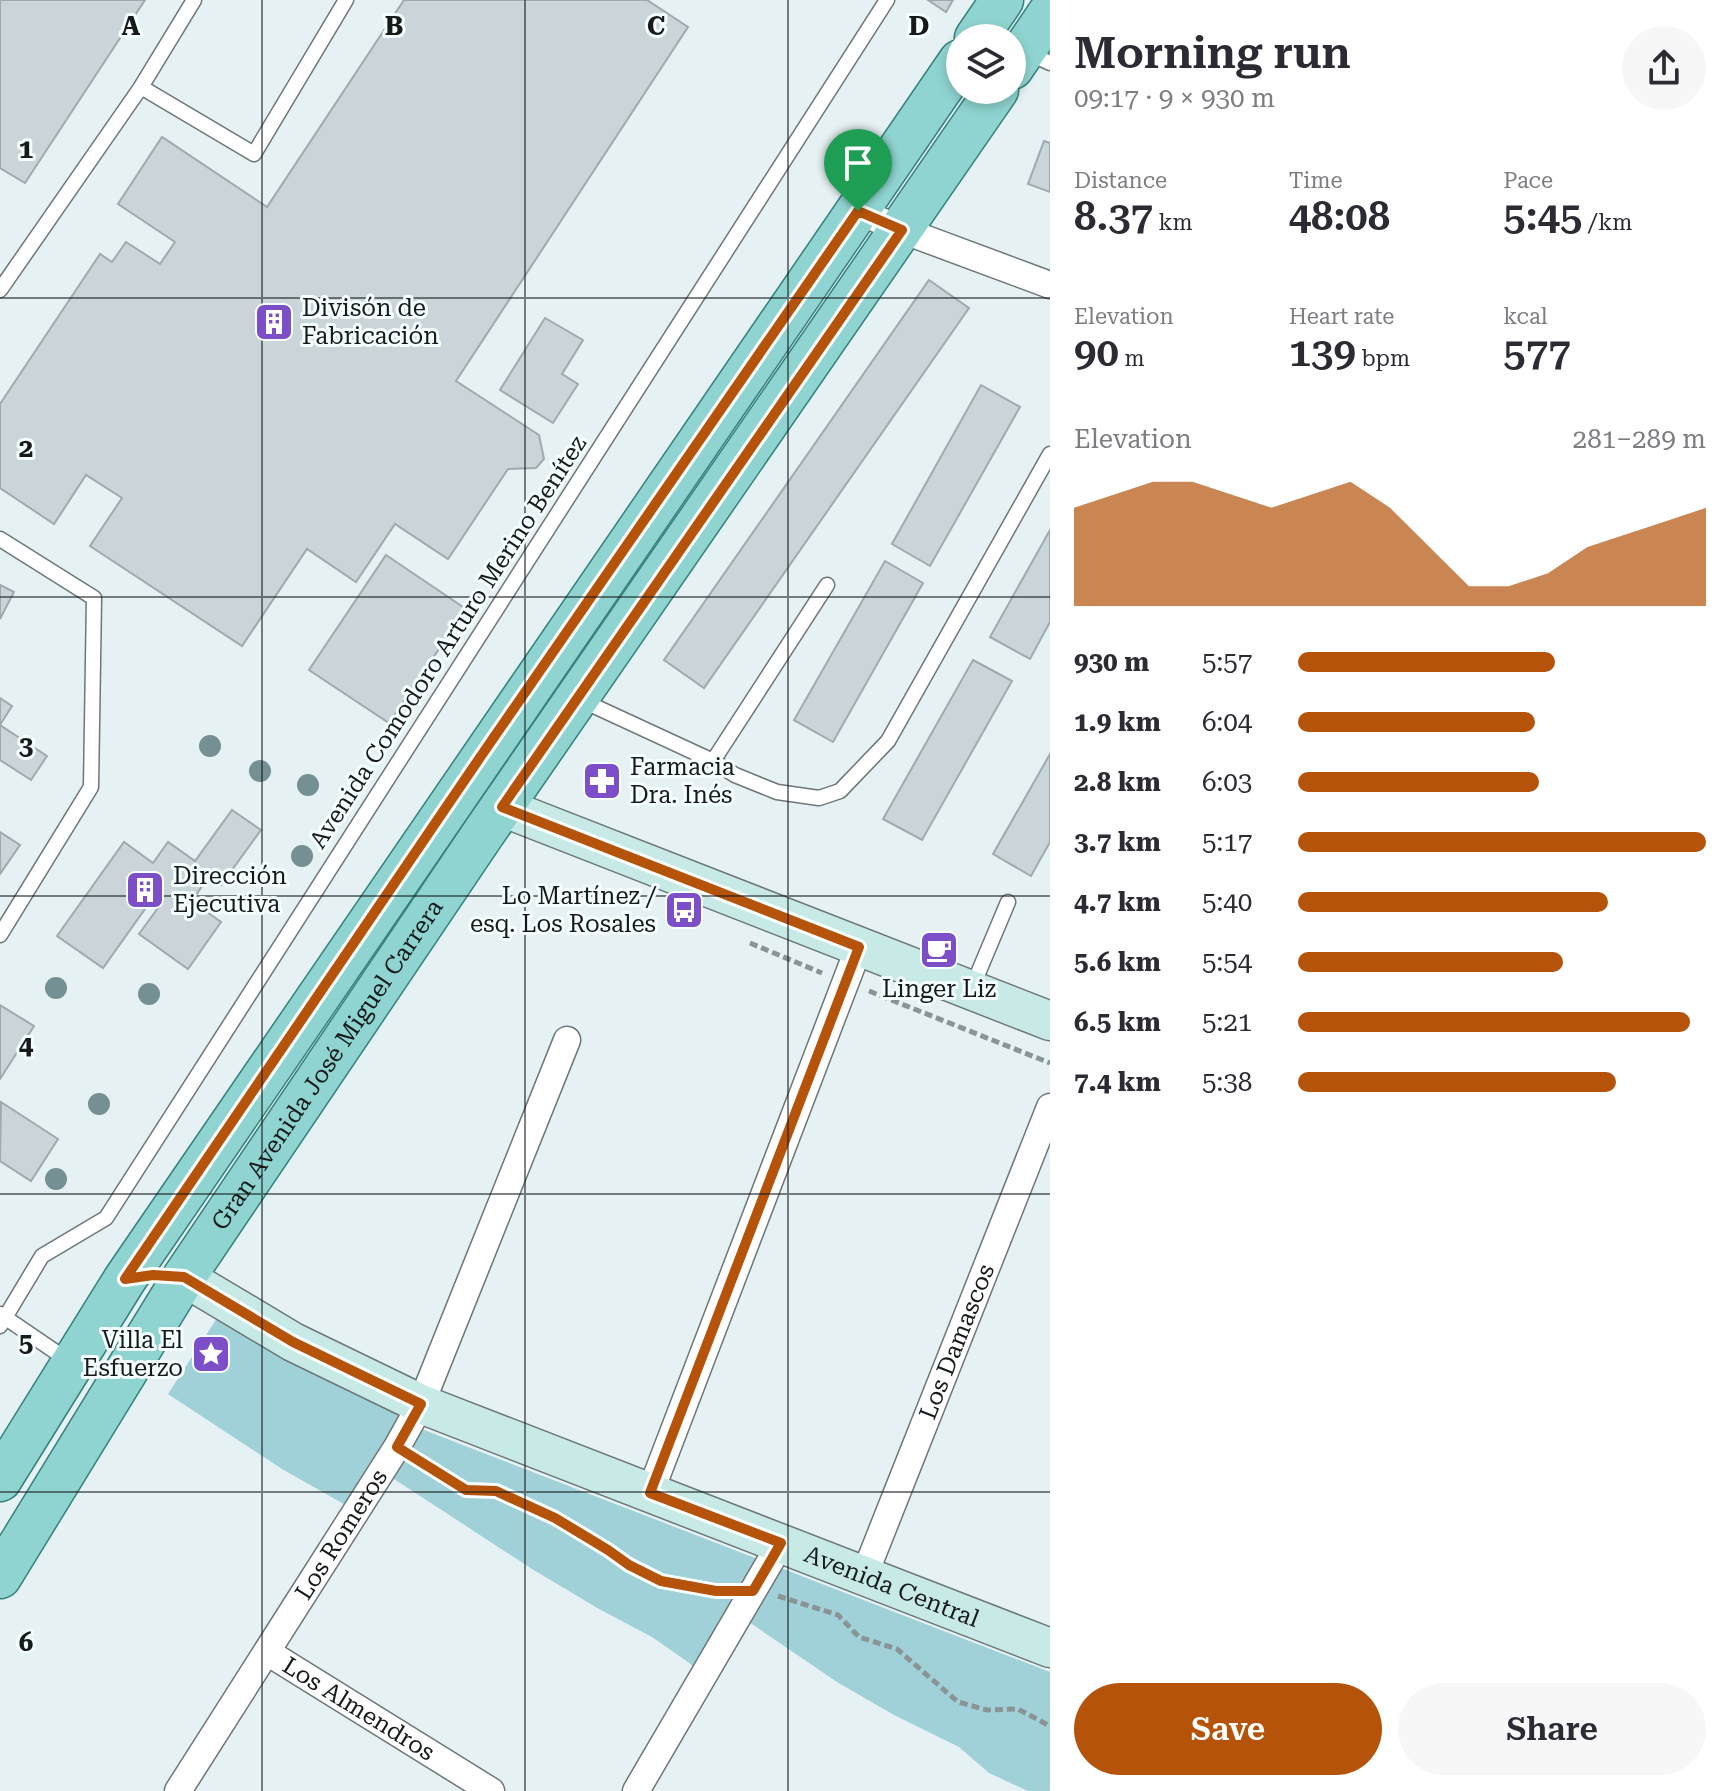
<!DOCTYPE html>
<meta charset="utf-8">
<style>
body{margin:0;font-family:"Roboto Serif",serif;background:#f7f7f7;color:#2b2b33;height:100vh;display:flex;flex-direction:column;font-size:30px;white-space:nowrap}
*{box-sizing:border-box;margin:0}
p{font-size:26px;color:#7c7c81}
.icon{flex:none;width:44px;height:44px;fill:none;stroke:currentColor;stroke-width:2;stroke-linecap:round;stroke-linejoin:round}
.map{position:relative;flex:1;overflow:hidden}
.drawer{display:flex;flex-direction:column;background:#fff;width:680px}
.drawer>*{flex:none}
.controls{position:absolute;left:946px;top:24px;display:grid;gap:16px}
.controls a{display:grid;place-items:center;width:80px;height:80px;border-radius:50%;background:#fff;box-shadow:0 4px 12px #0003;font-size:40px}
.pin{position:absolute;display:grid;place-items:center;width:68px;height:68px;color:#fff;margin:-82px -34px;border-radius:50% 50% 50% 0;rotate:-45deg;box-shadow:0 0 8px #0007}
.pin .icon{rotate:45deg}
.round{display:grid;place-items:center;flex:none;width:84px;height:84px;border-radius:42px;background:#f7f7f7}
.overview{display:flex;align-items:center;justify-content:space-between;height:136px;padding:0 24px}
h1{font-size:44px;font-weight:600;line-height:60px}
.stats{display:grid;grid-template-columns:repeat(3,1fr);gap:12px;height:136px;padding:8px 24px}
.stats div{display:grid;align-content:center}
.stats b{font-size:40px;font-weight:600}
.stats small{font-size:22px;font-weight:400}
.stats p{font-size:22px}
.chart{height:224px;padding:16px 24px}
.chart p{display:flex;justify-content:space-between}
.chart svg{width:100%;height:144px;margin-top:8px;fill:#b45309;opacity:.7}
.cta{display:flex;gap:16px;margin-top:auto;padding:16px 24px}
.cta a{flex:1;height:92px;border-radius:48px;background:#b45309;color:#fff;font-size:32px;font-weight:600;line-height:92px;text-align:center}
.cta a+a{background:#f7f7f7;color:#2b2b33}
ul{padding:0 24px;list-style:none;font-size:26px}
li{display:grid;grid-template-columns:128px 96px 1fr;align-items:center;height:60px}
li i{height:20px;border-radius:10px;background:#b45309}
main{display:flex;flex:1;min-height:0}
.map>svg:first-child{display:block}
.green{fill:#a0d1d8}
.building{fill:#cad5d9;stroke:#a0a9ae;stroke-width:2}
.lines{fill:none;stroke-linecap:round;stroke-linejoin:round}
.service-casing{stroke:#6d7778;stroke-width:17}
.minor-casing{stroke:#6d7778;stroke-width:29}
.secondary-casing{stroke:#6d7778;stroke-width:41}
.primary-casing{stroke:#35817c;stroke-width:45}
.path{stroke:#8b9495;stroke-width:5;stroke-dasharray:8 4;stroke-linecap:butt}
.service{stroke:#fff;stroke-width:14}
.minor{stroke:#fff;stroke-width:26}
.secondary{stroke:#c7eae7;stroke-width:38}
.primary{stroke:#8fd4d0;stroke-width:42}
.tree{fill:#749093}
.route-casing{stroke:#fff;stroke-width:16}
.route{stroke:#b45309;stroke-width:10}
.grid{fill:none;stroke:#161a1b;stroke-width:2;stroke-opacity:0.55}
.labels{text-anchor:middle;stroke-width:6;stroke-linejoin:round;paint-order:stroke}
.poi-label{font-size:24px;fill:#161a1b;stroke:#f4feff;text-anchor:start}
.street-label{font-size:24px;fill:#161a1b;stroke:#f4feff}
.grid-label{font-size:26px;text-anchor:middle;font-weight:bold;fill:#161a1b;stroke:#f4feff;stroke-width:6;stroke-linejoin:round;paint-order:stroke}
</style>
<main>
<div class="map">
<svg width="1050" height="1791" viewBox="0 0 1050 1791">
<rect width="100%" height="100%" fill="#e5f1f2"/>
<path class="green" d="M219,1315L424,1430L1050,1672V1791H1028L989,1773L959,1747L894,1715L837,1682L740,1616L705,1674L652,1637L599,1609L532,1569L391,1477L356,1511L282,1469L168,1394Z"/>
<path class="building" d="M0,0H145L25,183L0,168Z
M404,0H647L688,27L456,381L539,435L544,459L536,468L508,469L448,559L395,524L356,582L307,549L242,646L90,546L122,498L86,475L54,524L0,488V404L100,254L112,262L126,242L160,264L175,242L118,204L162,137L267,207Z
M928,0H953L946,12Z
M1044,141L1050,143V192L1028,184Z
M929,280L969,308L704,688L664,660Z
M545,318L583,340L562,374L578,384L553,423L500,390Z
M981,385L1020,407L930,566L892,544Z
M1050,530V622L1030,659L990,637Z
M386,555L466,609L389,723L309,670Z
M885,561L923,583L833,742L794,720Z
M0,585L14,592L0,619Z
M973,660L1012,681L922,840L883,819Z
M0,698L12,706L0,725Z
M0,725L47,756L31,780L0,760Z
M1050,754V842L1031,876L993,854Z
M232,810L261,830L221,885L209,876L192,901L221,922L188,969L139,934L163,901L155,895L103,968L57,936L124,842L153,863L168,842L195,861Z
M0,832L20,845L0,874Z
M0,1005L34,1026L0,1079Z
M1,1102L58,1139L31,1181L0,1161Z"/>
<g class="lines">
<defs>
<path id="service" d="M194,0L141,87L254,154L346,0
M1028,53L1050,63
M0,290L141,87
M0,539L94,598L91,787L0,935
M581,700L713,761L735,775L777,792L819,798L840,791L888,741L1050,454
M713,761L827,585
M971,990L1008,902
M0,1314L69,1361
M0,1326L42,1256L106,1218L887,0"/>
<g id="minor">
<path d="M858,211L902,230L1050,285"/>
<path d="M650,1493L859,947"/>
<path id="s1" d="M864,1576L1050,1107"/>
<path id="s2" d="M267,1652L491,1791"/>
<path id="s3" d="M178,1791L397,1447L421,1404L567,1040"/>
<path d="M636,1791L781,1543"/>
</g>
<g id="secondary">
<path d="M502,807L1050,1021"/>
<path id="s4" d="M184,1277L293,1342L421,1404L1050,1648"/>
</g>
<g id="primary">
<path d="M976,38L1002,0"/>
<path d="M1012,68L1050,12"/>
<path d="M0,1480L125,1279L960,61"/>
<path id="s5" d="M0,1577L184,1277L483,834L997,90"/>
</g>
</defs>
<use href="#service" class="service-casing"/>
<use href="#minor" class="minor-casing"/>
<use href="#secondary" class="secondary-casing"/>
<use href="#primary" class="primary-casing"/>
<path class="path" d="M750,943L822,973
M869,991L1050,1063
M419,1462L466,1490L496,1491L555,1518L608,1550L629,1565L661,1581L725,1591
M778,1596L838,1615L859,1637L897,1649L958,1702L987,1710L1018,1709L1050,1726"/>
<use href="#service" class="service"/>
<use href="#minor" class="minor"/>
<use href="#secondary" class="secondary"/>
<use href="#primary" class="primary"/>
</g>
<g class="tree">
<circle cx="210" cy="746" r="11"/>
<circle cx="260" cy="771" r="11"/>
<circle cx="308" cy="785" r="11"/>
<circle cx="302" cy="856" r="11"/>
<circle cx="56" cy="988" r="11"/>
<circle cx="149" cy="994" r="11"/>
<circle cx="99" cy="1104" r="11"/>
<circle cx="56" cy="1179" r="11"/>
</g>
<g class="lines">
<defs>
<path id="route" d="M858,211L902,230L502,807L859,947L650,1493L781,1543L753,1591H716L661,1581L629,1565L608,1550L555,1518L496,1491L466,1490L397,1447L421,1404L293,1342L184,1277L153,1275L125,1279L481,756Z"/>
</defs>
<use href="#route" class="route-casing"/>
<use href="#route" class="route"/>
</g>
<path class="grid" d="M262,0V1791M525,0V1791M788,0V1791M0,298H1050M0,597H1050M0,896H1050M0,1194H1050M0,1492H1050"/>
<defs>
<symbol id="building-square" viewBox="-11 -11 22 22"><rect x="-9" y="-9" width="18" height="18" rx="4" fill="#7c4fc8" stroke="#f4feff"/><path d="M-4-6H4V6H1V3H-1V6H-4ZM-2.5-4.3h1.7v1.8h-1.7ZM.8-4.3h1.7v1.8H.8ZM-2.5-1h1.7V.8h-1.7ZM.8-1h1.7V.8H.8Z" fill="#fff"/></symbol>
<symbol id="pharmacy-square" viewBox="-11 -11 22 22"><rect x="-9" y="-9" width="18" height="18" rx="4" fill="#7c4fc8" stroke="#f4feff"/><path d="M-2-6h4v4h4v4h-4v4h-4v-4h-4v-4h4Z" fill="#fff"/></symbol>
<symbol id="bus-square" viewBox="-11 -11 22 22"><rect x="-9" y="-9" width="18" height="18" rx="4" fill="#7c4fc8" stroke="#f4feff"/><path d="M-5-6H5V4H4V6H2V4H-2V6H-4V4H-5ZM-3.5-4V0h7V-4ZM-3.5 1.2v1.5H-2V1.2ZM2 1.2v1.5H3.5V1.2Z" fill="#fff"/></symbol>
<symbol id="cafe-square" viewBox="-11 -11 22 22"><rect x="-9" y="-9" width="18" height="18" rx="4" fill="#7c4fc8" stroke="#f4feff"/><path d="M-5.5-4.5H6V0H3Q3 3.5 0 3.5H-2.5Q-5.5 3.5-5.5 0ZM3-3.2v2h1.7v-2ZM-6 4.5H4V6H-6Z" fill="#fff"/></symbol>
<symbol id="sight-square" viewBox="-11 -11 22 22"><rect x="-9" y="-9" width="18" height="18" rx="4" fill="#7c4fc8" stroke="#f4feff"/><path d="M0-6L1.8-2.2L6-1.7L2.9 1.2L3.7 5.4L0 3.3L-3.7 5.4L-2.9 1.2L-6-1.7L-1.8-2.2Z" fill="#fff"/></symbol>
</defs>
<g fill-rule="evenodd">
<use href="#building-square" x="252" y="300" width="44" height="44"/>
<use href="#pharmacy-square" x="580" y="759" width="44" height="44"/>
<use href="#building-square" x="123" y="868" width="44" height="44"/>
<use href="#bus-square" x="662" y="888" width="44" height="44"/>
<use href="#cafe-square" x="917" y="928" width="44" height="44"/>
<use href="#sight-square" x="189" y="1332" width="44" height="44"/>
</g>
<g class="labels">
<g class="poi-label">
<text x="302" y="316">Divisón de<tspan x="302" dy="28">Fabricación</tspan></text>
<text x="630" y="775">Farmacia<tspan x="630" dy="28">Dra. Inés</tspan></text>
<text x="173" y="884">Dirección<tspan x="173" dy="28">Ejecutiva</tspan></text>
<text x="656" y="904" text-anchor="end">Lo Martínez /<tspan x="656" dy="28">esq. Los Rosales</tspan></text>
<text x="939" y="997" text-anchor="middle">Linger Liz</text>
<text x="183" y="1348" text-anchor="end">Villa El<tspan x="183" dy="28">Esfuerzo</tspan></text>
</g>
<g class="street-label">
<text transform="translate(448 642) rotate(-57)" y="8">Avenida Comodoro Arturo Merino Benítez</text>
<text dy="8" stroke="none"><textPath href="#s5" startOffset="608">Gran Avenida José Miguel Carrera</textPath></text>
<text dy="8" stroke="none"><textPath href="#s1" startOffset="252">Los Damascos</textPath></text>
<text dy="8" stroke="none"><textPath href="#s3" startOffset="304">Los Romeros</textPath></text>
<text dy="8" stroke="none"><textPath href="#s4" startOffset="774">Avenida Central</textPath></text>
<text dy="8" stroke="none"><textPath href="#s2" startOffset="108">Los Almendros</textPath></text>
</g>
</g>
<g class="grid-label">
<text x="131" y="35">A</text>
<text x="394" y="35">B</text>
<text x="656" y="35">C</text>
<text x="919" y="35">D</text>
<text x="26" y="158">1</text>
<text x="26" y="457">2</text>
<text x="26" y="755">3</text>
<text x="26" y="1054">4</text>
<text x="26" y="1352">5</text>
<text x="26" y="1651">6</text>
</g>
</svg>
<div class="controls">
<a><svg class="icon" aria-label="layers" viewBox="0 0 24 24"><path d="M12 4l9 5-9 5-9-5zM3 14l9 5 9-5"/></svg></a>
</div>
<div class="pin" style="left:858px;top:211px;background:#1e9e55"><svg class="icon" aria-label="arrive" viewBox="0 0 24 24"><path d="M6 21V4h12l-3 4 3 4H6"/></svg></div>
</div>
<section class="drawer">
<div class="overview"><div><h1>Morning run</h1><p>09:17 · 9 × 930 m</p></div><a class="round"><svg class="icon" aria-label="share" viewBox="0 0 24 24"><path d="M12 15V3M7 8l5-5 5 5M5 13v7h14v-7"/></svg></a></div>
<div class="stats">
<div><p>Distance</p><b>8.37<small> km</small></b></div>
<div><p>Time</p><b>48:08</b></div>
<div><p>Pace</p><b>5:45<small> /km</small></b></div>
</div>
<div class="stats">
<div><p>Elevation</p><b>90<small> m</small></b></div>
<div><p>Heart rate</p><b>139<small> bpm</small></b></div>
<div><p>kcal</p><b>577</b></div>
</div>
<div class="chart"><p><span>Elevation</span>281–289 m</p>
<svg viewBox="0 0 160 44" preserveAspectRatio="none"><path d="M0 44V14L10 10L20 6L30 6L40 10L50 14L60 10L70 6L80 14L90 26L100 38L110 38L120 34L130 26L140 22L150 18L160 14V44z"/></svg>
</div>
<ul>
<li><b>930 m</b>5:57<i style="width:63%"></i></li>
<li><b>1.9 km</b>6:04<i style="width:58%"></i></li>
<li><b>2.8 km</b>6:03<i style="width:59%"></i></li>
<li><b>3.7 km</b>5:17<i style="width:100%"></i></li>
<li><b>4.7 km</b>5:40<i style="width:76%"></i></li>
<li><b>5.6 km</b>5:54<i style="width:65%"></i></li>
<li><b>6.5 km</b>5:21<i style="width:96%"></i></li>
<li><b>7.4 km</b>5:38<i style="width:78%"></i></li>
</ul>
<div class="cta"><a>Save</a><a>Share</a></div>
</section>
</main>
